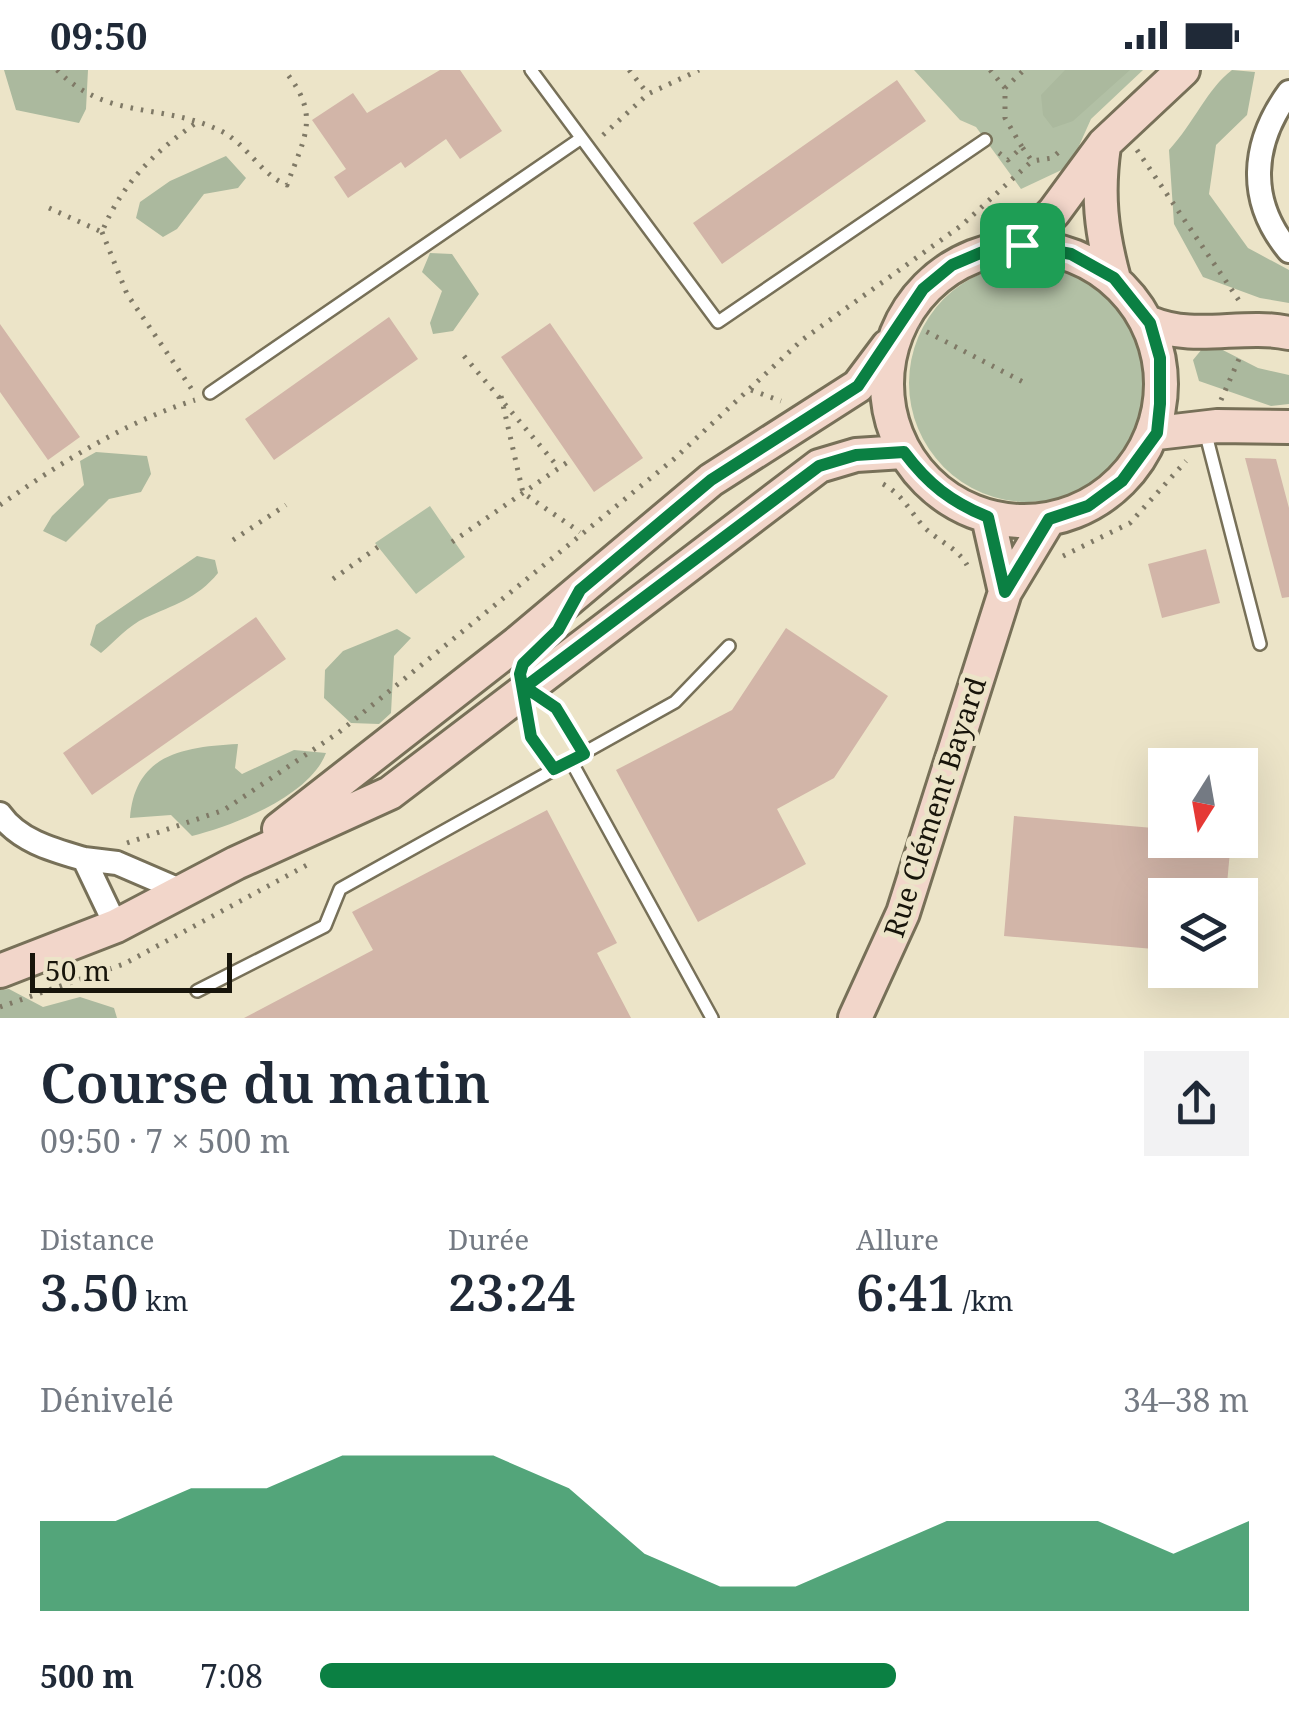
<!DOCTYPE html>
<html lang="fr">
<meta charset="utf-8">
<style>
body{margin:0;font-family:"Noto Serif",serif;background:#f2f2f3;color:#1f2937;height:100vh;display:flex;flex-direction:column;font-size:38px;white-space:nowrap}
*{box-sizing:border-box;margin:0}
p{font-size:32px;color:#747a83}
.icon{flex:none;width:55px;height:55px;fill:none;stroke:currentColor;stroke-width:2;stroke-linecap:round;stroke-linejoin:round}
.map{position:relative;height:948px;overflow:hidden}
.sheet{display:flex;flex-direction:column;background:#fff;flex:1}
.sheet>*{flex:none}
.needle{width:65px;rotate:191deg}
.tools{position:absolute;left:1148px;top:678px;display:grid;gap:20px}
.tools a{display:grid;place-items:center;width:110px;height:110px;border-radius:0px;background:#fff;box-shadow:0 10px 40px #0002;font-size:50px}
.scale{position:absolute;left:30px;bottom:25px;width:202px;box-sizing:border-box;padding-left:10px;border:5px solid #18150b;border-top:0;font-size:28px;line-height:35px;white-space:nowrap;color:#18150b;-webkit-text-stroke:8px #ece4c8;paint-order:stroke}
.pin{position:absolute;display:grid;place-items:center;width:85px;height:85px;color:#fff;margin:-42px;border-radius:20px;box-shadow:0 5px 15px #0006}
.round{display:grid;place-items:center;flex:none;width:105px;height:105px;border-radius:0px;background:#f2f2f3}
.headline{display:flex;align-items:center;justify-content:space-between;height:170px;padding:0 40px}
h1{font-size:55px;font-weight:600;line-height:75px}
.figures{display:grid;grid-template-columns:repeat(3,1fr);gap:15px;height:170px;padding:10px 40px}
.figures div{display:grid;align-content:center}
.figures b{font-size:50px;font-weight:600}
.figures small{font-size:28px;font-weight:400}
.figures p{font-size:28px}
.chart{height:280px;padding:20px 40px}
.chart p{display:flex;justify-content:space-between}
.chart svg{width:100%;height:180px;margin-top:10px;fill:#0b8043;opacity:.7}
ul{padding:0 40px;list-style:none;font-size:32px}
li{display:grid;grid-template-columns:160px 120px 1fr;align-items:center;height:75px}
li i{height:25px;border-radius:12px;background:#0b8043}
.status{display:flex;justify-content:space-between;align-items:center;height:70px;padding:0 50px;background:#fff;direction:ltr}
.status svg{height:28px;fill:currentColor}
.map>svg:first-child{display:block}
.green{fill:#b2c0a5}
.forest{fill:#abb99e}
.building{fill:#d2b5a8}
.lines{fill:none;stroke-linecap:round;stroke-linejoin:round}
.lane-casing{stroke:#777058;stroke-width:16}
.street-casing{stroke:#777058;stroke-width:28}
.secondary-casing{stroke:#777058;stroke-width:38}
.path{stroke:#7f7966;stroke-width:5;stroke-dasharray:2.5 8;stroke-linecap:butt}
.lane{stroke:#fff;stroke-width:11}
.street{stroke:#fff;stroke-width:22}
.secondary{stroke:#f2d6ca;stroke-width:32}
.route-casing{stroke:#fff;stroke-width:20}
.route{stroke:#0b8043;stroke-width:12}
.labels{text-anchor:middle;stroke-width:10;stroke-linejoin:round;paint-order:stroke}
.street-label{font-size:28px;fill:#18150b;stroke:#ece4c8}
</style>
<div class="status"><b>09:50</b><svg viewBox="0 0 49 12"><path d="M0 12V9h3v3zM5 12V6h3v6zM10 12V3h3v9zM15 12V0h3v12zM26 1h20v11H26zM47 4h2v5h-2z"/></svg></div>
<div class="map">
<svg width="1289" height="948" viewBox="0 0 1289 948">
<rect width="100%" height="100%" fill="#ece4c8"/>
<path class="green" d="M914,0H1143L1091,49L1070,96L1021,119L976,57L960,50Z
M909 313a119 119 0 1 1 238 0a119 119 0 1 1-238 0Z
M430,436L465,487L416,524L375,473Z"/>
<path class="forest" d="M4,0H88L86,39L79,53L16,40Z
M1065,0H1130L1073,51L1053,58L1043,45L1041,25Z
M1232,0L1255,2L1247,45L1216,75L1209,124L1248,178L1289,200V233L1260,228L1203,207L1174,154L1169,80C1194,53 1207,19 1232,0Z
M226,86L246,108L238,118L204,124L177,159L163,167L136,148L140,132L170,111Z
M430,183L452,184L479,224L453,261L433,264L430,253L442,221L422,202Z
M1213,275L1258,298L1289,305V334L1271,336L1199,311L1193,290L1202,279Z
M96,382L147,386L151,404L141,422L109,429L66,472L43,461L52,446L84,415L80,391Z
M197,486L215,490L218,503C197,529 173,535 145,548C129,555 114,572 101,583L90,575L96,555Z
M397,559L411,568L394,586L391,643L379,654L351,653L324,628L325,600L343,581Z
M238,674L235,698L242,704L294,680L326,683C310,726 233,756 192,766L171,745L130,748C135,684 183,677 238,674Z
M9,919L43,937L80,927L114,938L117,948H0V920Z"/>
<path class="building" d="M440,0H460L502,61L460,89L446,69L405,98L401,92L348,128L334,107L346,99L312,50L353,23L367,43Z
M897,10L926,51L722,194L693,153Z
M389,247L418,289L274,390L245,349Z
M550,253L643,388L594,422L501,287Z
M0,254L80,367L48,390L0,322Z
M1245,388L1276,389L1289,438V527L1282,528Z
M1206,479L1220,533L1162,548L1148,494Z
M256,547L286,589L92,725L63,683Z
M786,558L888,626L834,708L777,739L806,794L698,852L616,700L732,640Z
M547,740L617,873L597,883L631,948H244L373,880L352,842Z
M1014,746L1165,759V770H1231L1226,825H1165V880L1004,866Z"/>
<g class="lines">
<defs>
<path id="lane" d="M531,0L718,252L985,70
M210,323L580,69
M1205,361L1260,574
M529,619L556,638L583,683
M571,691L712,948
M554,699L531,667L520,604L523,594L564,548
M197,921L325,856L340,819L675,632L729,576"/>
<path id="street" d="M1289,22C1251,74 1247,131 1289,181
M0,744C19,771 53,780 84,789
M116,856L84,789L117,793L182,821"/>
<path id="secondary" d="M1104,76C1097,124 1101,161 1114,209
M1022,175L1054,142L1104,74L1183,0
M887 314a137 137 0 1 1 274 0a137 137 0 1 1-274 0Z
M1150,253C1195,272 1242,253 1289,263
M1157,363L1217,356L1289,357
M988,447L1005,522
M279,759L517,573L711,410L858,316L888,276
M0,901L116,856L236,793L390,723L819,396L856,385L903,382
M855,948L903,843L1005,522L1049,449"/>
</defs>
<use href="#lane" class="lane-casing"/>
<use href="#street" class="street-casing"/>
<use href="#secondary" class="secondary-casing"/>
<path class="path" d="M57,0C107,51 162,32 221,61C247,74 261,105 287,115C304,68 322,45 284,0
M629,0L648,24
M990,0L1005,18V48L1022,77
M1005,18L1024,0
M603,65L648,24L699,0
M1137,80L1240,232
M999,83L1008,90L1022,77L1032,91L1052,88L1061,80
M49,138L102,162C121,115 154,82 196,53
M102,162L127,224L193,321
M908,252L1027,314
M464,286L559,398
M751,320L781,331
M501,326L523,423L580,462
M1221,330L1239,289
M883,414C903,425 909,440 923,456C937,471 957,477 967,495
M0,435C60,393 125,352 195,330
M233,470L286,435
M452,472L572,389
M1063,486L1130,453L1186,391
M333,509L378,477
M127,773L224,740L338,663L674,389L802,270L962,155L1032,91
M0,937L124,894L307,795"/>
<use href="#lane" class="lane"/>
<use href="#street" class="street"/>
<use href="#secondary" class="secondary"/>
</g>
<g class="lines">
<defs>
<path id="route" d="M1022,175L985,181L952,195L923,219L858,316L711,410L580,520L558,560L523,594L520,604L531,667L554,699L584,684L556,638L525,617L819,396L856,385L904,382C928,414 951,432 988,447L1005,522L1049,449L1088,436L1122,411L1157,363L1160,334V288L1150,253L1114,208L1071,184L1022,175"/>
</defs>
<use href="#route" class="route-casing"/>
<use href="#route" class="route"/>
</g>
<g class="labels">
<g class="street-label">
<text transform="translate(935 737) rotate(-72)" y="10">Rue Clément Bayard</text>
</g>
</g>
</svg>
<div class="tools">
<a><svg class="needle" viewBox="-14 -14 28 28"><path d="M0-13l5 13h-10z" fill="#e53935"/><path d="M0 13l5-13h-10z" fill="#747a83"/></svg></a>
<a><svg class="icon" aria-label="layers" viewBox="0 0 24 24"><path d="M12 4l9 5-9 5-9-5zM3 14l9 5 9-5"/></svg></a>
</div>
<div class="scale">50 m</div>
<div class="pin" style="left:1022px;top:175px;background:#1e9e55"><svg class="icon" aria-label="arrive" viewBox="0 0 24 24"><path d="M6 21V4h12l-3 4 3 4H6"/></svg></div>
</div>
<section class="sheet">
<div class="headline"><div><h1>Course du matin</h1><p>09:50 · 7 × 500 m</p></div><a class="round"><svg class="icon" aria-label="share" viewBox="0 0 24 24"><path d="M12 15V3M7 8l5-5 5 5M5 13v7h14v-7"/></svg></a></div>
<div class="figures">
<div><p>Distance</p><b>3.50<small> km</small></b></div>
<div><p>Durée</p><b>23:24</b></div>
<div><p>Allure</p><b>6:41<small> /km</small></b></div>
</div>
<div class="chart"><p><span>Dénivelé</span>34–38 m</p>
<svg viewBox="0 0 160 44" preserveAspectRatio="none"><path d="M0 44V22L10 22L20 14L30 14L40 6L50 6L60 6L70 14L80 30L90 38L100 38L110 30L120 22L130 22L140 22L150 30L160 22V44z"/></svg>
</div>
<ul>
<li><b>500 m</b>7:08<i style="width:62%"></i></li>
</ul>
</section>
